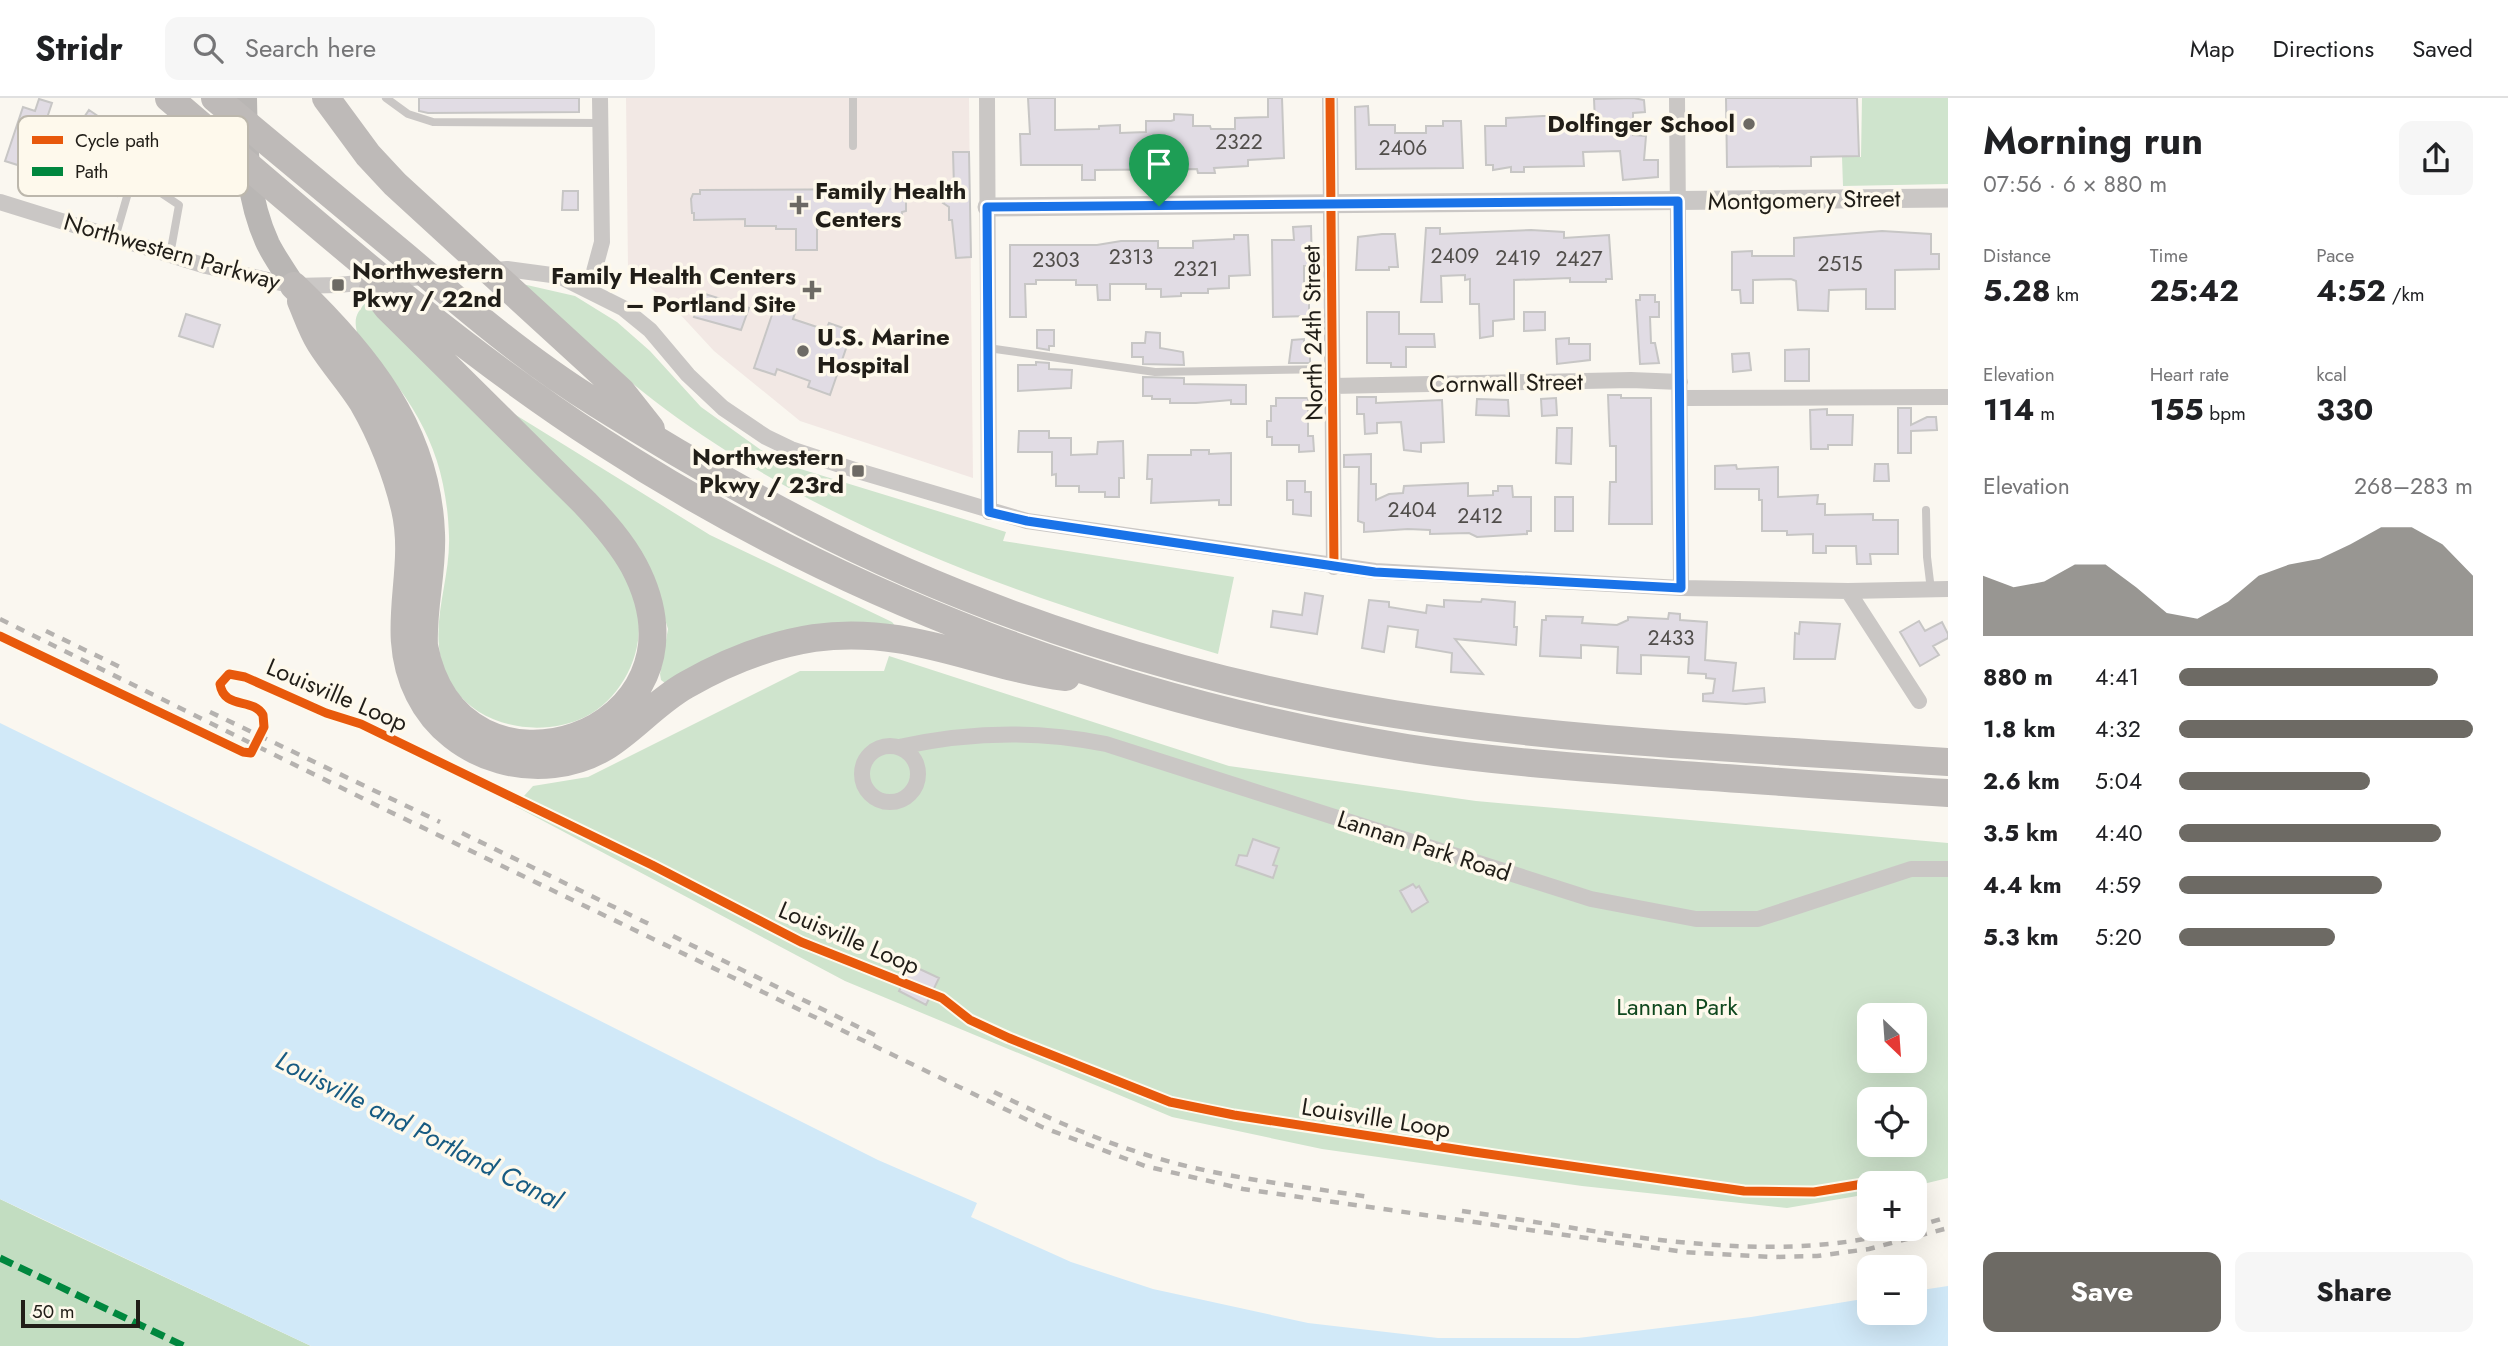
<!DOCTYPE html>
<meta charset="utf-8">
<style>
body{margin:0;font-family:Jost,sans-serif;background:#f6f6f6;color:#202124;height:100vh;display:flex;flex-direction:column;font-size:26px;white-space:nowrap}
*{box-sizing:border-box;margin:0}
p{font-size:23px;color:#757577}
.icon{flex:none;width:38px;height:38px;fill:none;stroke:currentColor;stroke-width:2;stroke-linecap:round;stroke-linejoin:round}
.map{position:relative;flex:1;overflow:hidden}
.panel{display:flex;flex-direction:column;background:#fff;width:560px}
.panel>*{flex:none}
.needle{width:46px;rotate:155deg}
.buttons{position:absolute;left:1857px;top:905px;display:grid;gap:14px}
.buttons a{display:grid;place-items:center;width:70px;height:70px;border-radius:14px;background:#fff;box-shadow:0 7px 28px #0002;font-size:35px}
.scale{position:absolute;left:21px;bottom:18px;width:119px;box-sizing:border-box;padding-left:7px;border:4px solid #211e18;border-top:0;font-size:19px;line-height:24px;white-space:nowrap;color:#211e18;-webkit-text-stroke:5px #fef9ec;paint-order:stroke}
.pin{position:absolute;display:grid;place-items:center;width:60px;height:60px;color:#fff;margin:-72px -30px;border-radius:50% 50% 50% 0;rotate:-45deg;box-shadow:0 0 7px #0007}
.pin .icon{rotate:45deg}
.round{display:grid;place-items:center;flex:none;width:74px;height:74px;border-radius:14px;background:#f6f6f6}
.overview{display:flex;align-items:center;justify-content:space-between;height:119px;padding:0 35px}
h1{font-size:38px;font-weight:700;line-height:52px}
.stats{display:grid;grid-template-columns:repeat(3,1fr);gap:10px;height:119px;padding:7px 35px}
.stats div{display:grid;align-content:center}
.stats b{font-size:30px;font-weight:700}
.stats small{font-size:19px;font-weight:400}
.stats p{font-size:19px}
.chart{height:196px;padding:14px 35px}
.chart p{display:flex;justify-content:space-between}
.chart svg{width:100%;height:126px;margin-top:7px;fill:#6d6a64;opacity:.7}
.button{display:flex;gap:14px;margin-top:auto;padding:14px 35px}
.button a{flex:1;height:80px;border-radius:14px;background:#6d6a64;color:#fff;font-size:28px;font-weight:700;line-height:80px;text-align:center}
.button a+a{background:#f6f6f6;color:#202124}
ul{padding:0 35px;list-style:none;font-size:23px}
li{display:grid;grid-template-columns:112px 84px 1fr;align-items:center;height:52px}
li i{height:18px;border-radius:9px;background:#6d6a64}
header{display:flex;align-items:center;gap:42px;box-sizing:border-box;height:98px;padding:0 35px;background:#fff;border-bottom:2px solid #e0e0e0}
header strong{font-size:33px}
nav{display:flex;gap:38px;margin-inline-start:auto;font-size:24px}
.search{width:490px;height:63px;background:#f6f6f6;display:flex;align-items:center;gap:18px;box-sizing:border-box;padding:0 24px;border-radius:14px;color:#757577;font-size:26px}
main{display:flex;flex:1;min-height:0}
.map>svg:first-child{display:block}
.medical{fill:#f2e8e4}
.green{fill:#cfe4cd;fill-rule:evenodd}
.forest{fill:#c2ddc1}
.water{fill:#d1e9f8}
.building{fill:#e1dce4;stroke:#c7c6c5;stroke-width:2}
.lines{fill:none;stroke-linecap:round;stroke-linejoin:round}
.service{stroke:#cac7c5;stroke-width:8}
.minor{stroke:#cac7c5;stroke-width:16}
.tertiary{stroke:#cac7c5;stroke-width:19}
.primary{stroke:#b9b6b4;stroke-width:24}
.motorway{stroke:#bebab8;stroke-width:28}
.rail{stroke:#b5b2af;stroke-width:4.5;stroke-dasharray:9 9;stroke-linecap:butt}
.quiet{stroke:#00873e;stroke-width:7;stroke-dasharray:14 7;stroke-linecap:butt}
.cycleway-casing{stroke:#fef9ec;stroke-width:13}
.cycleway{stroke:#e8590c;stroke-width:9}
.route-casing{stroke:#fff;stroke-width:14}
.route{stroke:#1a73e8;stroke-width:9}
.poi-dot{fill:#6d6a64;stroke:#fef9ec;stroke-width:2.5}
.labels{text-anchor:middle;stroke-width:7;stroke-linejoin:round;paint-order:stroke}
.number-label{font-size:21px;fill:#514e4b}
.poi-label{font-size:24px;font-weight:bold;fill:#211e18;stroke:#fef9ec;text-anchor:end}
.street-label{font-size:24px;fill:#211e18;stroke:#fef9ec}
.park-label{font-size:24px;fill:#10481e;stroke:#fef9ec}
.water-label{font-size:26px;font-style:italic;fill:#175b82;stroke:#fef9ec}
.key{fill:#fef9ec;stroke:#bcb7ac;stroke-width:2}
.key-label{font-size:19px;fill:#211e18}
</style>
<header>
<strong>Stridr</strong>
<div class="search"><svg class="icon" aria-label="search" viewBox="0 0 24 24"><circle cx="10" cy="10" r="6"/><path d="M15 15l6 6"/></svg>Search here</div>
<nav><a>Map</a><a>Directions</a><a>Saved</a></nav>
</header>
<main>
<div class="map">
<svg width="1948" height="1248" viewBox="0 0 1948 1248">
<rect width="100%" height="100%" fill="#faf7f0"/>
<path class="medical" d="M626,0H969L973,380L800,323L714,253L677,213L628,170Z"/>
<path class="green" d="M1862,0H1948V86L1843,88L1842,59H1861Z
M518,185L575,198L617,224L650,253L701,309L761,352L794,369L1006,434L1003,443L1234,479L1218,556C1039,504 858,442 702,337C636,293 577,238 518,185Z
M367,203C411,247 455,291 499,336C546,383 622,445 637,511C646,552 623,600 585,619C542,640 481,630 454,590C421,542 451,490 449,438C446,348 413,304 358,238C353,221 356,215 367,203Z
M511,314L710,437L892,524L897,530L665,585L661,582L660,576L668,531L656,492L640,458Z
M889,558L1229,668L1476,703L1948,745V1080L1915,1088L1914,1085H1869V1096L1787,1110L1582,1088L1322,1051L1172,1019L845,883L515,708L533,688L588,679L800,573H884ZM1869,917H1914V962H1869ZM1869,1001H1914V1046H1869Z"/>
<path class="forest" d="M0,1101L39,1120L311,1248H0Z"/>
<path class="water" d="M0,625L261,753L878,1062L977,1105L971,1119L1071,1164L1153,1191L1308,1225L1438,1240H1578L1751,1219L1869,1200V1214H1914L1915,1193L1948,1188V1248H311L0,1101Z"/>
<path class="building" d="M419,0H579V14L428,15L419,13Z
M1028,0H1055V32L1099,31V28L1120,27V35L1146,34V23H1171L1174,22V16L1193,17V28H1210L1211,31H1235V20L1268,19V0H1282L1284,60L1248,62V68L1214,70L1215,75H1198L1197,71L1095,72V82H1082V67H1021L1020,36H1030Z
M1633,0L1644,2L1645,14L1633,15V37L1646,38L1644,62H1658V79L1623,82L1620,53L1583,54L1584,68L1524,69V74H1511V69L1493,72V67H1486L1485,28H1506V20L1543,18H1561V25L1595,24L1594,1Z
M1726,0H1857L1859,58L1811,59V68L1727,69Z
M39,1L52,5L30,71L5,63L23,9L35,13Z
M1368,8L1369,27H1395V35H1426V28H1443V23H1461L1463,70L1356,71L1355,9Z
M89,12L111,27L96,48L130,60L117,98L81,85L80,88L60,81L72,37Z
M953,54H969L971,159L956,160L952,122H949V109L943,105L949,98V89H954Z
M896,91V94H900V100L906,99V113L902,114V119H854V127L820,128V131H817V152H796V131H776V128H745V121L694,122V115H692L691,101L693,96H700V92Z
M563,93H578V112H562Z
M1311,128L1312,168H1304V197H1309V218L1273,219L1272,142H1294L1293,129Z
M1426,130H1440V136L1531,132L1564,134V140L1609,137L1612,181H1606V184H1570V180L1514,182V221L1493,223V238L1480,240L1479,206H1470V181L1465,182V177L1441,178L1442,204H1421Z
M1882,133L1931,136V156H1939V171L1895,172V211H1866V191L1829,192L1828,213L1798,212L1796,183L1791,181L1753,182V205H1741L1740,192H1732V154L1752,153V158H1794V140Z
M1382,136H1395L1398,169H1389V172H1356L1358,139Z
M1234,137H1248L1250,177L1229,178V190L1208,191V195H1181V198L1161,199V191H1146V186H1110V202H1098L1097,187H1076V182H1036V186H1025L1026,219H1010V147H1097L1121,143H1158V150H1193V143L1234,141Z
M702,195L749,210L741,232L694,219Z
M1640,197H1655V204H1659V219H1650L1651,245H1655L1659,265L1640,266L1636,202H1640Z
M775,208L795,215L793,221L826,232L829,225L852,233L830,297L808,289L810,283L777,271L775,277L754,270Z
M1367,214H1399V236H1434L1435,249H1406V269H1391V265H1367Z
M1524,214H1545V232L1524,233Z
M186,216L220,227L213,249L179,238Z
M1037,232H1054V248H1049V252L1037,250Z
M1146,234L1160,235V250L1183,254L1184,267L1143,266V259H1132V245H1145Z
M1569,240V246H1590V262L1557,266L1556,241Z
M1304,241V244H1310V265H1289L1292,242Z
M1809,251V283H1785V252Z
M1749,255L1751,272L1733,274L1732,256Z
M1036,264L1049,265V271L1072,272L1071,290L1018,293V267H1036Z
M1143,279L1184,280V286L1246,287V306H1231V302L1196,305H1170V301H1152V298H1143Z
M1608,297H1621V300H1651L1652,426H1609L1610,384H1616V348H1610Z
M1357,299H1376V305L1442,302L1444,344L1421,345V354L1404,352L1401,324L1377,325V335L1365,336L1364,316H1357Z
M1276,300H1308V338H1313L1314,353L1299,354V347H1272V339H1267V323H1271V308H1276Z
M1556,300L1557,317L1542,318L1541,301Z
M1477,301L1508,302L1509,318L1476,317Z
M1898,310H1911V327L1927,319H1936L1937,332L1911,333V355H1898Z
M1827,311V317H1853L1852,347H1828V351H1811L1810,312Z
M1557,330H1572L1571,366L1556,365Z
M1019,333H1049V340H1071V357L1097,356L1098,344L1123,343L1124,380H1119V399H1105V394H1079V388H1056V376L1052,377V354H1018Z
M1191,352H1209V356L1231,355V407H1219V402L1151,405L1152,381H1147L1148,357H1191Z
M1371,356V386H1376V402L1389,396L1403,395L1404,388L1468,385V398L1493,397V393H1498V388H1512L1513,399H1531V433H1527V436L1477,439L1469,435L1430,436V432L1408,431L1364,434V425L1358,423L1359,369H1344V357Z
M1875,366H1888L1889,383H1874Z
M1736,367L1737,371L1778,369V399L1818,397L1817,406H1825V417L1873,416V422H1898V456H1870L1871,466H1857L1856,448H1826V455H1813V436L1787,437V433H1762V402H1759V391H1715V368Z
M1287,383H1305V394H1311V418L1293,416V402H1287Z
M1555,399H1573V433H1555Z
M1305,495L1323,498L1317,536L1271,529L1273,513L1302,517Z
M1482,501L1515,504L1514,529H1517L1516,547L1455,541L1483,576L1451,574L1452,555L1416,549L1418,532L1388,528L1384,554L1362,550L1369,502L1389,504V509L1426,515L1427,507L1444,509V502L1481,504Z
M1669,515L1680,516V522L1707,524L1705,562L1736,565L1733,593L1764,590L1765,604L1746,606L1703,603V596L1713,595L1715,581L1706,580V576L1688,575L1689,559L1641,557V576L1617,575L1618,549L1581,547V560L1540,558L1542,522H1546V518L1583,519L1582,525L1617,527L1628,522V519L1668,521Z
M1919,523L1925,533L1942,524L1948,536V540L1933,548L1939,557L1920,568L1900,534Z
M1800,524L1840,526L1835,561H1794L1795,535L1799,536Z
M1253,741L1279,750L1273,767L1277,768L1273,780L1236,767L1239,757L1247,758Z
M1413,786L1416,790L1419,788L1428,804L1412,814L1400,793Z
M911,867L939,880L926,907L899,893Z"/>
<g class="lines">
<path class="service" d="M386,0L408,16L433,24L600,25
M853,0V48
M115,140L132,81L137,79L179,107L170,157
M988,250L1155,274L1332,271
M1926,412L1927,459L1931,492"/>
<path class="minor" d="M987,0L989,414
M1330,0L1334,469
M1677,0L1681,490
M0,104L206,168L294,188L338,187L507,171L559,178L623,210L650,232L688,277L723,310L766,339L791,351L858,373L1027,423L1375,473L1681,490L1848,493L1948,491
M589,192L602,144L600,0
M1333,288L1631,282L1680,284
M1680,300L1948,299
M1848,493L1919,603
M862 676a28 28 0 1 1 56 0a28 28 0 1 1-56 0Z
M899,649C967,634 1038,632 1106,646L1591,801L1696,821H1758L1911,771H1948"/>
<path class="tertiary" d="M987,109L1948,100"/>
<path class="primary" d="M245,0C246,50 246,99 268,146C275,160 285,174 294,188"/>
<path class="motorway" d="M169,0C309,119 446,243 601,343C844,501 1122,604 1407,650C1498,664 1590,670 1682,677C1771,683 1859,690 1948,695
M215,0C279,53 343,106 406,159C467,211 528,263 596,305C664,348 733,388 804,425C983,518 1195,585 1394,616C1577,645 1763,651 1948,664
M326,0L368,57L395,86L621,293L651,331
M294,188C365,256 427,331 431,435C433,473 422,510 424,548C458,726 724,638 634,468C621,444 603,424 585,405L387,209L373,191
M301,203C307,217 312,232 320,245C333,266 350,284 363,305C381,336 397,376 405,411C420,476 387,532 419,596C452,663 541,687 605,649C634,631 656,604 686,587C726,564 769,547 814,540C911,527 976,568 1066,579"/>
<path class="rail" d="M0,521L376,707L1042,1029L1145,1068L1243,1091L1684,1154L1773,1159L1817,1158L1869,1151L1948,1130
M46,533L122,570
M210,614L440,724
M462,735L651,827
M673,838L883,941
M994,994C1044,1018 1094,1041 1147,1057C1219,1080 1295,1087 1369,1099
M1462,1113C1600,1132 1756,1169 1893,1135
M1914,1129L1948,1119"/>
<path class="quiet" d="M0,1160L184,1248"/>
<defs>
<path id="cycleway" d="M1330,0L1334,469
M0,538L243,654L251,655L264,629L263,617C253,599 224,612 220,586L229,576L245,579L326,615L361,626L652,767L801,844L942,900L970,922L1009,940L1170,1004L1234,1017L1474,1054L1744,1093L1814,1094L1869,1085"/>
</defs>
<use href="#cycleway" class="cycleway-casing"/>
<use href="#cycleway" class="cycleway"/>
</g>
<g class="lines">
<defs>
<path id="route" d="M1678,103L1681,490L1375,474L1027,423L989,414L987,109Z"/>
</defs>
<use href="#route" class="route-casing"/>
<use href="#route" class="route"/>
</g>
<g class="poi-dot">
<circle cx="1749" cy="26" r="7"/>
<path d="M795.5 96.5h7v7h7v7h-7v7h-7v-7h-7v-7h7z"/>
<rect x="331" y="180" width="14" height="14" rx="3.5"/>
<path d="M808.5 181.5h7v7h7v7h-7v7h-7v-7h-7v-7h7z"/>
<circle cx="803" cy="253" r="7"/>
<rect x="851" y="366" width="14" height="14" rx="3.5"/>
</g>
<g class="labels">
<g class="number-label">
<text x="1239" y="51">2322</text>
<text x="1403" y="57">2406</text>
<text x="1455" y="165">2409</text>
<text x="1131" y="166">2313</text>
<text x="1518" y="167">2419</text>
<text x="1579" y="168">2427</text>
<text x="1056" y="169">2303</text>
<text x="1840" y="173">2515</text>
<text x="1196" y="178">2321</text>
<text x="1412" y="419">2404</text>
<text x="1480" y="425">2412</text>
<text x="1671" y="547">2433</text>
</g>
<g class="poi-label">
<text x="1735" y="34">Dolfinger School</text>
<text x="815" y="101" text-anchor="start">Family Health<tspan x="815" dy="28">Centers</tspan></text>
<text x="352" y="181" text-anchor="start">Northwestern<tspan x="352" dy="28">Pkwy / 22nd</tspan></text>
<text x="796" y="186">Family Health Centers<tspan x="796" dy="28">– Portland Site</tspan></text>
<text x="817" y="247" text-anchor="start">U.S. Marine<tspan x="817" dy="28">Hospital</tspan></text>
<text x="844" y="367">Northwestern<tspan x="844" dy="28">Pkwy / 23rd</tspan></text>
</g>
<g class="street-label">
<text transform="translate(1804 102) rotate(-1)" y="8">Montgomery Street</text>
<text transform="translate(172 154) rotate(16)" y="8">Northwestern Parkway</text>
<text transform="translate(1313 235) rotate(-91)" y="8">North 24th Street</text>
<text transform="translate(1506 285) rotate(-1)" y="8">Cornwall Street</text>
<text transform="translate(337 597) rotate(23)" y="8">Louisville Loop</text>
<text transform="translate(1424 748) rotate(18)" y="8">Lannan Park Road</text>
<text transform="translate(849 840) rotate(23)" y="8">Louisville Loop</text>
<text transform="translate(1376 1020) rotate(9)" y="8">Louisville Loop</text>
</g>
<g class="park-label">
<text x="1677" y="917">Lannan Park</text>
</g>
<g class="water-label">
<text transform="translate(419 1032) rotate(27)" y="9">Louisville and Portland Canal</text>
</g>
</g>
<rect x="18" y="18" width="230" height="80" rx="10" class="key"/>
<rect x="32" y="38" width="31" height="8" fill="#e8590c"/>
<rect x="32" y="69" width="31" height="9" fill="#00873e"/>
<g class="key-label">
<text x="75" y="49">Cycle path</text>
<text x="75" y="80">Path</text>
</g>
</svg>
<div class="buttons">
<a><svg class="needle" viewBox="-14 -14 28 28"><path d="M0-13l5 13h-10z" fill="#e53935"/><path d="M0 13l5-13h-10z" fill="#757577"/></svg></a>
<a><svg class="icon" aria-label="locate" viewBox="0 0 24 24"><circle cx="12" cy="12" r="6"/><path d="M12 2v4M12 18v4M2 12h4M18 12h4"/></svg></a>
<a>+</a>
<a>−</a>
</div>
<div class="scale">50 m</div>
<div class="pin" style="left:1159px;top:108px;background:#1e9e55"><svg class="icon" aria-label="arrive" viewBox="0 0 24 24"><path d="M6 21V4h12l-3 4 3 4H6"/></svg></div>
</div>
<section class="panel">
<div class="overview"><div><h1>Morning run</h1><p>07:56 · 6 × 880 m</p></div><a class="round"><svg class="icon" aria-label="share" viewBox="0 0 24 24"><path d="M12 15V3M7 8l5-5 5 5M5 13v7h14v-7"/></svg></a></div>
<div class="stats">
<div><p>Distance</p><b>5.28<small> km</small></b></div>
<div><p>Time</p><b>25:42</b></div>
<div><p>Pace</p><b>4:52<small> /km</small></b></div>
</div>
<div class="stats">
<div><p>Elevation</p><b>114<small> m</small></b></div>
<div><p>Heart rate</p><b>155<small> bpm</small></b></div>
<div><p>kcal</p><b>330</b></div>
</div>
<div class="chart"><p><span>Elevation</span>268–283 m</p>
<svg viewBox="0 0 160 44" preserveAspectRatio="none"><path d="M0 44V23L10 27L20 25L30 19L40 19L50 27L60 36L70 38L80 32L90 23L100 19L110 17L120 12L130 6L140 6L150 12L160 23V44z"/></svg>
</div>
<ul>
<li><b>880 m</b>4:41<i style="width:88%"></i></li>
<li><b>1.8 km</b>4:32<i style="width:100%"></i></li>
<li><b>2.6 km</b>5:04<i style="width:65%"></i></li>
<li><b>3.5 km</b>4:40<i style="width:89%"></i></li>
<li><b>4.4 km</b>4:59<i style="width:69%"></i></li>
<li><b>5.3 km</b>5:20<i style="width:53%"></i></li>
</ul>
<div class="button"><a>Save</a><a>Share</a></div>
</section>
</main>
